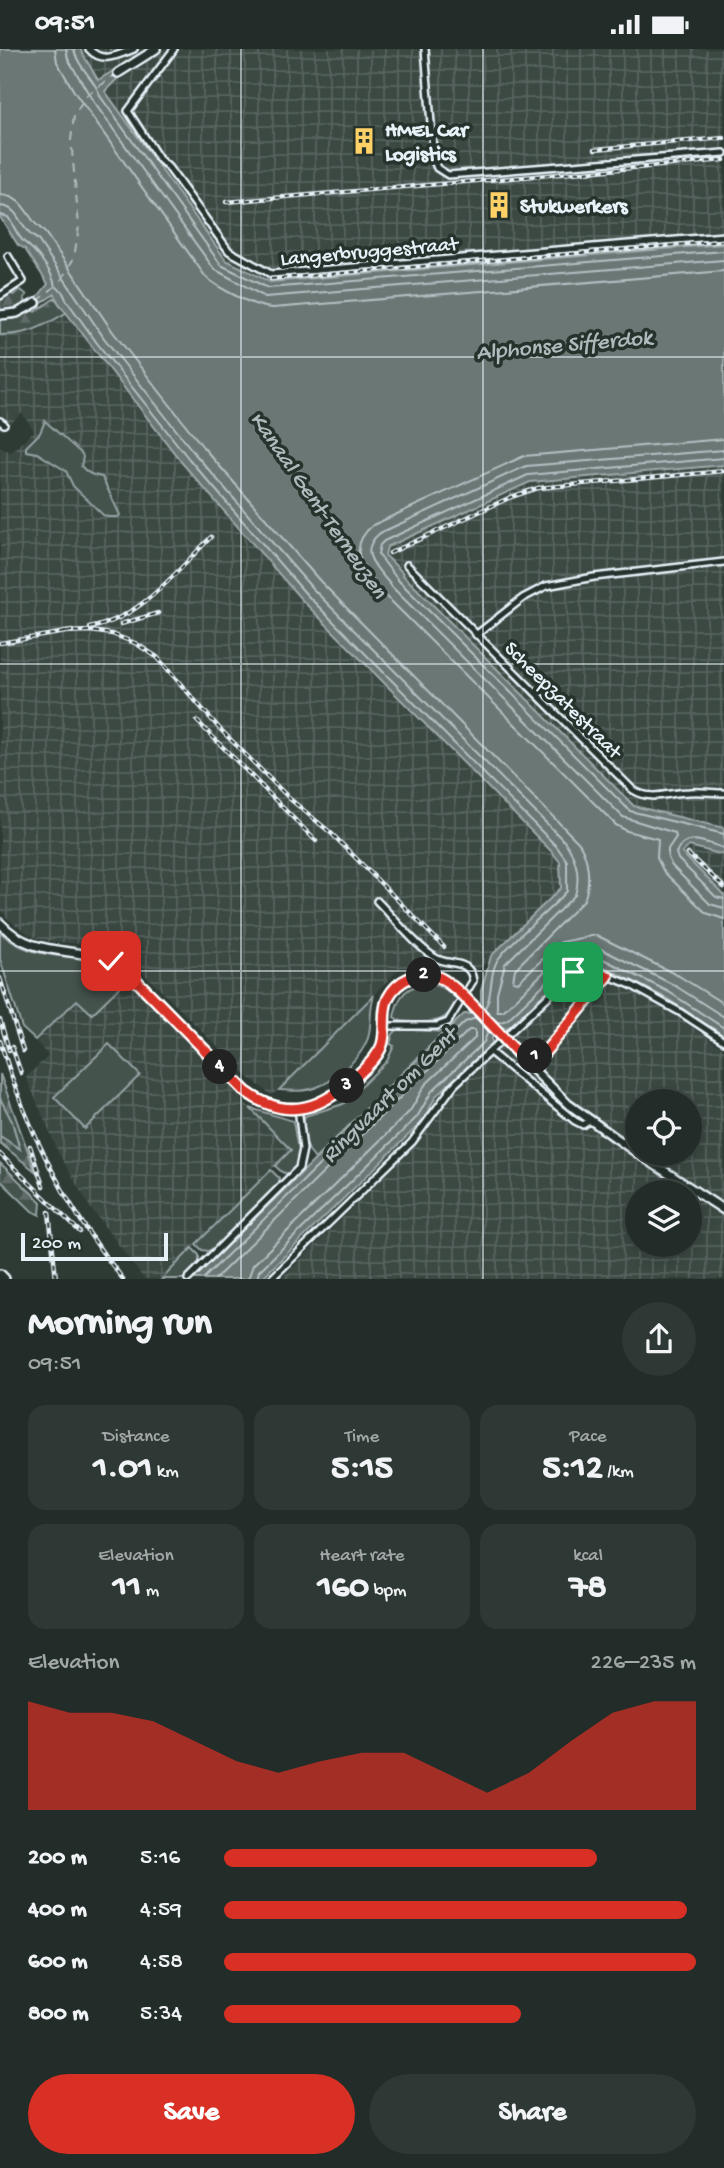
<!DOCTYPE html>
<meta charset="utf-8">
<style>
body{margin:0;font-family:"Gochi Hand",sans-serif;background:#2e3834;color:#f1f3f6;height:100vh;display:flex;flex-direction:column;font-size:26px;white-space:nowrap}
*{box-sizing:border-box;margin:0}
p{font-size:23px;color:#a2a7a8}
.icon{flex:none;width:38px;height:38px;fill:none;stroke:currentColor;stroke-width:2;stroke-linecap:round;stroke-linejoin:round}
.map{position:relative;height:1230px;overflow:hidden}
.panel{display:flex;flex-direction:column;background:#222c28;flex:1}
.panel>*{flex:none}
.fabs{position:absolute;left:625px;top:1040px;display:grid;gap:14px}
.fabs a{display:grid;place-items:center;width:77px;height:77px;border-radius:50%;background:#222c28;box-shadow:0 4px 18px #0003,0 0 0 2px #3f4845;font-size:35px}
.scale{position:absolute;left:21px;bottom:18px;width:147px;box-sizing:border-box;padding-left:7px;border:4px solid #e8f1f8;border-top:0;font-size:19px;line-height:24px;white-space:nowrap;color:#e8f1f8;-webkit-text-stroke:5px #26332d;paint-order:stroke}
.pin{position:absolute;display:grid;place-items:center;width:60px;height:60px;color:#fff;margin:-30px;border-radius:14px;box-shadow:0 4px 10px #0006}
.km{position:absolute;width:35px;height:35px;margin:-18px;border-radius:50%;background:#222;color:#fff;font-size:19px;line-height:35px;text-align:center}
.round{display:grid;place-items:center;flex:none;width:74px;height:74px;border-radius:37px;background:#2e3834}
.headline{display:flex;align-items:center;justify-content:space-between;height:119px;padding:0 28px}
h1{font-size:38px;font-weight:800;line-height:52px}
.figures{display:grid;grid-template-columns:repeat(3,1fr);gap:10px;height:119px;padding:7px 28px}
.figures div{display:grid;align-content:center;border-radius:18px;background:#2e3834;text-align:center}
.figures b{font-size:35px;font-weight:800}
.figures small{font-size:19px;font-weight:400}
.figures p{font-size:19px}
.chart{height:196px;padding:14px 28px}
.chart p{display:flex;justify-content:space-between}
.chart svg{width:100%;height:126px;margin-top:7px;fill:#d93025;opacity:.7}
.action{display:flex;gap:14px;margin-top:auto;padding:14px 28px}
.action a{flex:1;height:80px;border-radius:42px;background:#d93025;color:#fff;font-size:28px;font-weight:800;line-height:80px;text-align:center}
.action a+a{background:#2e3834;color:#f1f3f6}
ul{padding:0 28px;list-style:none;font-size:23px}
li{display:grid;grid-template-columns:112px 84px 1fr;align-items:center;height:52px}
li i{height:18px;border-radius:9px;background:#d93025}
.status{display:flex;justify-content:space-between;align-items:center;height:49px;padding:0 35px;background:#222c28;direction:ltr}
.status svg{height:19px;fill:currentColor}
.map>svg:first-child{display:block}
.industrial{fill:url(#industrial-grid);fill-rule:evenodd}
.grass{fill:#45524e;stroke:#96a2a3;stroke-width:2}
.forest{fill:url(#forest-firs);stroke:#96a2a3;stroke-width:2}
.water{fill:#6b7775;stroke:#9da8a9;stroke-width:2}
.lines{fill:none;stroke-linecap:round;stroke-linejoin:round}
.shore{stroke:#b6c0c4;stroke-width:2}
.stream{stroke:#9da8a9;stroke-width:2}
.ferry{stroke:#b0babd;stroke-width:2;stroke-dasharray:9 7;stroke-linecap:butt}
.minor-casing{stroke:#e8f1f8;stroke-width:10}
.secondary-casing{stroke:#e8f1f8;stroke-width:12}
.trunk-casing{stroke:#e8f1f8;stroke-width:14}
.minor{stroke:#26332d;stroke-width:5}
.secondary{stroke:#26332d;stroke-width:7}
.trunk{stroke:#26332d;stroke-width:9}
.rail-casing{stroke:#e8f1f8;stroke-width:4.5}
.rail{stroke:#26332d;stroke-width:2;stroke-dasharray:5;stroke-linecap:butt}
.secondary-bridge-casing{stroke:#e8f1f8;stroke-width:12;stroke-linecap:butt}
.secondary-bridge{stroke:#26332d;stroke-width:7}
.route-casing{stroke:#fff;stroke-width:14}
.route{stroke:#d93025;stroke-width:9}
.grid{fill:none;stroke:#e8f1f8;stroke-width:2;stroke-opacity:0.55}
.labels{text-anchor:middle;stroke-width:7;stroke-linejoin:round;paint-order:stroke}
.poi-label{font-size:21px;font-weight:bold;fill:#e8f1f8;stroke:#26332d;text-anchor:start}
.street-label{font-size:21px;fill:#e8f1f8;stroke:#26332d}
.water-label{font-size:23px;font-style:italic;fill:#b0babd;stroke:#26332d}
</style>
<div class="status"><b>09:51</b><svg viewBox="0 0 49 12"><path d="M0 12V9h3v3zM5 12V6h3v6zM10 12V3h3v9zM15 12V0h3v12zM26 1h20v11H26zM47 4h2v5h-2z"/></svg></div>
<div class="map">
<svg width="724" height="1230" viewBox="0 0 724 1230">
<defs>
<pattern id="industrial-grid" width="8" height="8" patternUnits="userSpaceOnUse" patternTransform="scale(1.75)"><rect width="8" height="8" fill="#3b4843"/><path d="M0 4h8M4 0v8" fill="none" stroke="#57635f"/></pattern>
<pattern id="forest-firs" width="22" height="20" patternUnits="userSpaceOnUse" patternTransform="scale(1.75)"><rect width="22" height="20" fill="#45524e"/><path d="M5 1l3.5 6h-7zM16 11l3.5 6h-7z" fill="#606b68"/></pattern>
</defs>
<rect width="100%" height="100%" fill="#2e3b35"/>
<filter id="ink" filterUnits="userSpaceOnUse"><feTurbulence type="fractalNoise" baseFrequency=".0143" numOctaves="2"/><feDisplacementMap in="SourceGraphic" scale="14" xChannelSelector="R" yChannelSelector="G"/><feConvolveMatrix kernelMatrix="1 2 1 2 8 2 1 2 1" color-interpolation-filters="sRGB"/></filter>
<g filter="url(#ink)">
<path class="industrial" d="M80,0H724V195L270,233L226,211L105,41L119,28L116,23L98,32Z
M66,264L183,415L301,550L553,803L560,813L561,838L470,929L457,917L400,919L279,1041L271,1046L247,1027L137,918L109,903L83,895L48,892L31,887L8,870L0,859V399L11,403L34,382L22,364L2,382L0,379V286H20L38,281Z
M724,416V779L634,757L402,525L403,524L385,506L387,498L530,433Z
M689,797L724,806V846L682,804Z
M583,923L596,924L673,965L724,1000V1230H281L397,1115L435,1072L452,1046L566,937ZM637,1052H690V1104H637ZM637,1143H690V1195H637Z
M127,931L291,1101L162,1230H144L90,1158L59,1105L26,1028L48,1007L35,991L77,950L92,965Z"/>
<path class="grass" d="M45,372L82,405L83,408L81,417C88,425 92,426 102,428L120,466L118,468H108L103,466L73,437L66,422L37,404L26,402V398L40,384Z
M0,883C41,922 94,894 127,931L92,965L77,951L35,991L22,979L0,910Z
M430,934L445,940L459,952C445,971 440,974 416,973C407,972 401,974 394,968C398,946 407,936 430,934Z
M374,946C369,960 372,976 368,989C362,1008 335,1032 317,1038C305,1043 292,1042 279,1041Z
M398,980L444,983L315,1110C306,1100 300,1080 305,1067L343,1055L387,1012L394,997L390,995L393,985Z
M109,995L140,1026L85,1080L54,1048Z
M0,1049L12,1072L20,1101L0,1087Z
M250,1059L293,1072L297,1095H299L300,1113L288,1125L282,1123L275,1117L291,1101Z
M271,1121L279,1129V1135L213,1200L208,1202L202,1201L196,1195Z
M192,1199L199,1206V1214L183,1230H162Z"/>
<path class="forest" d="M21,241L27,246L24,249L26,253L16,259L0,261V249L10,243L13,246Z
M55,249L66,264C42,278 29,286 0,286V270H14L33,261L35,263Z
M0,1025L35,1122L0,1094V1087L20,1100L12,1072L0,1049Z
M0,1114L41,1153L40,1166L32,1162L0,1131Z"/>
<path class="water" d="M0,0H80L98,31L115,21L119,28L105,42L226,211L270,233L724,195V416L530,433L387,498L385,506L403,524L402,525L634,757L724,779V806L689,797L682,804L724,846V987L666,949L593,912L575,916L509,978L502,979L492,988V995L436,1047L423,1072L261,1230H193L464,965H470L481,953V942L491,907L561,839L560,813L552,803L301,550L183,415L58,253L55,245L39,255L36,250L48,235L25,200L18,196L0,168Z"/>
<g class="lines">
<path class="shore" d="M55,0L57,13L75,44L205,227C217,239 256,259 273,259L724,222
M66,0L68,10L93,52L214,220L265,248L724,211
M74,0C77,18 96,31 100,47L221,216L268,239L724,202
M0,146C19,147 24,159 34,173C37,177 42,180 46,185L113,283L203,398L320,532L579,794C589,809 591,834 584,851L515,920L513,932L518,933L561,893L596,886L679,927L724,955
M0,157C18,158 18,173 29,184C31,187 35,188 38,191L104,289L195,405L312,539L564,792C576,807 581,827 575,846L505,915L497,944V962H503L565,903L593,896L674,936L724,968
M0,166L8,168C13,175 17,186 23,192C36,202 52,221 55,237L62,242L67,252L97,294L189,410L306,545L557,798L567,812V842C547,865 517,885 499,909C488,923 494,950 483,961
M724,390L524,407L373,476C343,501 367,524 384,545L616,776L627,782L658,790L657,809L664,823L706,864L724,870
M724,401L526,417L380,484C355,504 380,521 392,538L623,768L675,784L676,788L668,800V809L672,817L710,855L724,859
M724,409L528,426L384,492L380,496L378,505L398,531L630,762L724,785
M724,799C706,794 685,782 676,804L678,810L716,848L724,850
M496,974L507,971L570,910L593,905L669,943L724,979
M203,1230L465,973L476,969
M215,1230L469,981H475V989L425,1036L410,1062L253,1216L248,1230
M257,1230L259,1222L417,1068L432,1042L484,993L488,982"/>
<path class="stream" d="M110,1L111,0"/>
<path class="ferry" d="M37,253L60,233L74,209L79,177L71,91L74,67L87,46L115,26"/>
<defs>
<path id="minor" d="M89,0C102,15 118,6 134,0
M174,0L128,62L159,110L168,118L229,202L271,225L724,187
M425,0L434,112L437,119L448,126L724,104
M0,247L23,232L8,207
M0,372L4,375
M407,516L633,741C652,753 669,743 689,743C701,742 713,744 724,744
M476,586L523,549L546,537L594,528L724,513
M377,852C394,869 414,895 434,908C448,918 470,908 473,932L448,973L437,977H385
M490,1003L575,1072L583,1076L589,1072
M526,1013L544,1004
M536,1024L544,1004L608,927
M188,1230L299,1119L303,1100L298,1059
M271,1230L412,1093L454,1036L573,924L580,920L594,921L631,936L678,962L724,992"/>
<path id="secondary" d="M118,24L156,0
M0,266L17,264L36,254
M0,874C40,917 88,889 131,926L245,1042C287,1072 322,1061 356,1027C365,1019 376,1010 381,999C387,985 382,970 386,956C391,934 416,920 437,928C446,931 452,938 459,944
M513,1000L568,1055L637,1104
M637,1104L724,1161"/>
<path id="trunk" d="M0,1226L4,1230"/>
</defs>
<use href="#minor" class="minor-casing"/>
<use href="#secondary" class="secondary-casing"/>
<use href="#trunk" class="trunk-casing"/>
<use href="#minor" class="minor"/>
<use href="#secondary" class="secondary"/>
<use href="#trunk" class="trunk"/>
<defs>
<path id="rail" d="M595,100L724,89
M637,119L724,111
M226,153L644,118
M271,230L724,192
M390,504L511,448L538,439L724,422
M121,575L158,564
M90,579C142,568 175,524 211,488
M64,583L90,582L112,585L135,594L157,608L219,679L290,750L331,784L444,898
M0,594L72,582
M197,672L316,792
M688,805L724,838
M0,929L23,1002
M0,971L9,1001
M0,992C26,1079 66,1160 123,1230
M12,998L21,1024
M30,1097L43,1137
M0,1105L80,1183
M49,1163L56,1230"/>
</defs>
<use href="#rail" class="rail-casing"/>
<use href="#rail" class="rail"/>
<defs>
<path id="secondary-bridge" d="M459,944L513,1000"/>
</defs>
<use href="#secondary-bridge" class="secondary-bridge-casing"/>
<use href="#secondary-bridge" class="secondary-bridge"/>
</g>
</g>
<g class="lines" filter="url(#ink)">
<defs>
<path id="route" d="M111,912L131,926L245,1042C288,1074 324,1059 359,1025C367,1017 378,1008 382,996C387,981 381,964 388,949C397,931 419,921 438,928C459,936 508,995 526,1013L544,1004L608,927L587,919L573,923"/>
</defs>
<use href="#route" class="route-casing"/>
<use href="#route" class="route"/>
</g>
<path class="grid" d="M241,0V1230M483,0V1230M0,308H724M0,615H724M0,922H724"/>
<defs>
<symbol id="building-bare" viewBox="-9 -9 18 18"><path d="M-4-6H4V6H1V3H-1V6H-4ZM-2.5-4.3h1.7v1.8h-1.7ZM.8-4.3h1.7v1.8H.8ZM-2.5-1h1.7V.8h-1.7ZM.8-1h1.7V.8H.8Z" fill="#ffd166" stroke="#26332d" stroke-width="2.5" paint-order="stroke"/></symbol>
</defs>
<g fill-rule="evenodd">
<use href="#building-bare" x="345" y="73" width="38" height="38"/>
<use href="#building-bare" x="480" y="137" width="38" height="38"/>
</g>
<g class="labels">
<g class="poi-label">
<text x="385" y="87">HMEL Car<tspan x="385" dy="24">Logistics</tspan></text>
<text x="520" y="163">Stukwerkers</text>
</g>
<g class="street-label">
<text transform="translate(369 201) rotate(-5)" y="7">Langerbruggestraat</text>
<text transform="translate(564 650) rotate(45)" y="7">Scheepzatestraat</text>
</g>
<g class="water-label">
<text transform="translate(564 294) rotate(-5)" y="8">Alphonse Sifferdok</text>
<text transform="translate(320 455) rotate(55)" y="8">Kanaal Gent-Terneuzen</text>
<text transform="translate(388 1045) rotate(-45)" y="8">Ringvaart om Gent</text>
</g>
</g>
</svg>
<div class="fabs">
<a><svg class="icon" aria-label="locate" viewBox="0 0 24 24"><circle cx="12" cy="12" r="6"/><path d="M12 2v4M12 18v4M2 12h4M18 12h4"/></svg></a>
<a><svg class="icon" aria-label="layers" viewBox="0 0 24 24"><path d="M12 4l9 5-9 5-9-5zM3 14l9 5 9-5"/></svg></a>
</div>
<div class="scale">200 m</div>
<div class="pin" style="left:573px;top:923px;background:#1e9e55"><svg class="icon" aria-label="arrive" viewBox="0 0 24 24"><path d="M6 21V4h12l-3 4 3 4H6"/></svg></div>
<div class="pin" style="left:111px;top:912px;background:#d93025"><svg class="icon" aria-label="check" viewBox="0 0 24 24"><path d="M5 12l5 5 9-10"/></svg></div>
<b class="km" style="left:535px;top:1007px">1</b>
<b class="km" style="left:424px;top:926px">2</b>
<b class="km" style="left:347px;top:1037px">3</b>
<b class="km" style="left:220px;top:1018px">4</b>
</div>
<section class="panel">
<div class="headline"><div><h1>Morning run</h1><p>09:51</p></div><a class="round"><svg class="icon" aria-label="share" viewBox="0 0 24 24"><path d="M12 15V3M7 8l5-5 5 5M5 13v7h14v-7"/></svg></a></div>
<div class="figures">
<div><p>Distance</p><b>1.01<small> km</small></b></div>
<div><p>Time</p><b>5:15</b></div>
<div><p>Pace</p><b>5:12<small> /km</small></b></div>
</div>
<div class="figures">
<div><p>Elevation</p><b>11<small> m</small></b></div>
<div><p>Heart rate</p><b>160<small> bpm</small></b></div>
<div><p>kcal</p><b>78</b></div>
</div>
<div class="chart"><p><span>Elevation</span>226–235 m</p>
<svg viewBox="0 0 160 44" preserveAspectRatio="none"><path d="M0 44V6L10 10L20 10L30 13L40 20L50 27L60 31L70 27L80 24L90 24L100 31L110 38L120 31L130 20L140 10L150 6L160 6V44z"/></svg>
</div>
<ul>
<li><b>200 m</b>5:16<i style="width:79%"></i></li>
<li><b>400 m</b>4:59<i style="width:98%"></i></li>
<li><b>600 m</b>4:58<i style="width:100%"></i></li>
<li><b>800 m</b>5:34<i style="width:63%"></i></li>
</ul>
<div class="action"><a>Save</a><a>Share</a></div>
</section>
